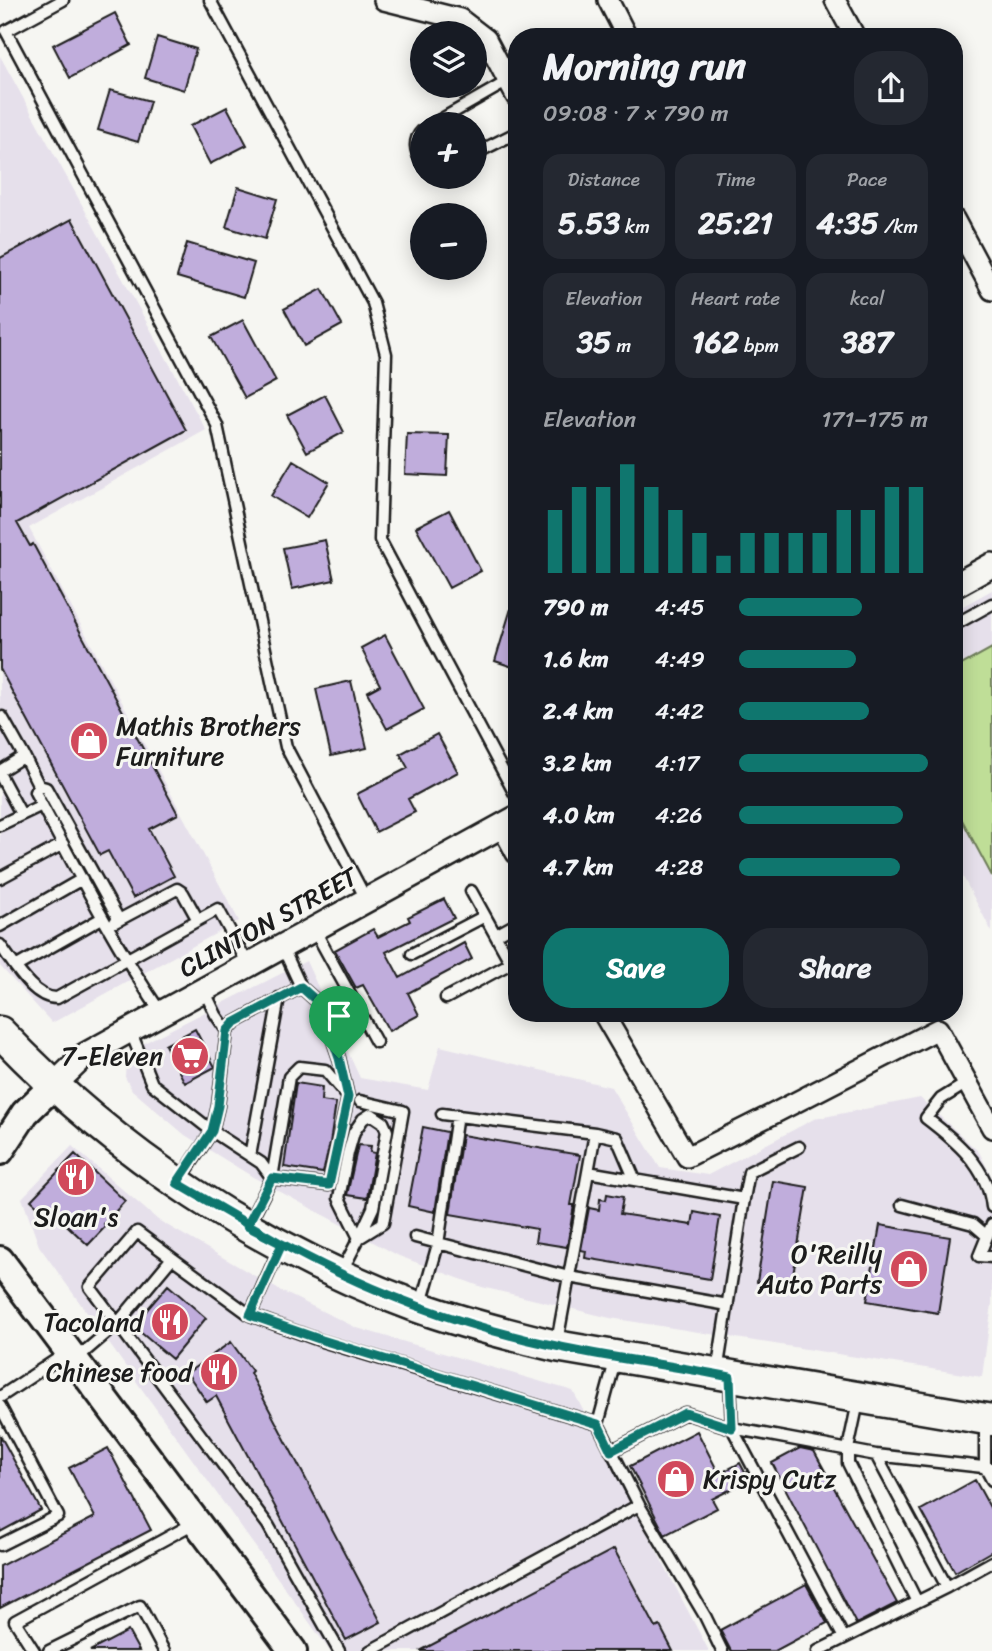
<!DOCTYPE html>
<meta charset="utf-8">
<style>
body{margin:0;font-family:Sriracha,sans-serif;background:#242831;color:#f1f3f6;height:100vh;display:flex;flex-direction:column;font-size:26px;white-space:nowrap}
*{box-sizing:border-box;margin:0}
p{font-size:23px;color:#9ea1a6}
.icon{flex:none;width:38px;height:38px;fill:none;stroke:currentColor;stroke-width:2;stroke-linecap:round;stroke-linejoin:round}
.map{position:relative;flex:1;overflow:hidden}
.drawer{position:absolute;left:508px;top:28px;width:455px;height:994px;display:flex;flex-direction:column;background:#171b24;border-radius:28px;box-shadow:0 4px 18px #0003}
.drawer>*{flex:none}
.controls{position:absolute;left:410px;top:21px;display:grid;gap:14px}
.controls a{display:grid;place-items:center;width:77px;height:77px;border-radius:50%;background:#171b24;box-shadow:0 4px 18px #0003;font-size:35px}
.pin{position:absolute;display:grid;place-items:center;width:60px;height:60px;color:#fff;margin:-72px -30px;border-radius:50% 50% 50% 0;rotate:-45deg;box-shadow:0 0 7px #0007}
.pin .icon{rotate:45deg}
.round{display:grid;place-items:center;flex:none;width:74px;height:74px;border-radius:28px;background:#242831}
.overview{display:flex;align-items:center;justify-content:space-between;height:119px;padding:0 35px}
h1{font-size:38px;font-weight:700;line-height:52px}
.metrics{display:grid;grid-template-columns:repeat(3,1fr);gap:10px;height:119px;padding:7px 35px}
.metrics div{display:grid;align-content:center;border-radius:18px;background:#242831;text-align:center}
.metrics b{font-size:30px;font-weight:700}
.metrics small{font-size:19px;font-weight:400}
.metrics p{font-size:19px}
.chart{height:196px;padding:14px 35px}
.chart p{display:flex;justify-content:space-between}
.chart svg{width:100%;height:126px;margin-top:7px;stroke:#0f766e;stroke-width:6}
.action{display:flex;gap:14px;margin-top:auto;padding:14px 35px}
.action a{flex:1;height:80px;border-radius:28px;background:#0f766e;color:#fff;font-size:28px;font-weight:700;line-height:80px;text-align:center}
.action a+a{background:#242831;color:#f1f3f6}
ul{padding:0 35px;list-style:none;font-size:23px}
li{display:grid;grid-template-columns:112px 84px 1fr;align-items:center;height:52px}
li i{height:18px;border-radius:9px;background:#0f766e}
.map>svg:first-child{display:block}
.built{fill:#e6e0eb}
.green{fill:#bfde97;stroke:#6e7d5a;stroke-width:2}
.building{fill:#c0addc;stroke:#1c1c1c;stroke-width:2}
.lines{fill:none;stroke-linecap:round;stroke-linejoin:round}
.service-casing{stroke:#1c1c1c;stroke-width:15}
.minor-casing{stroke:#1c1c1c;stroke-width:24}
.tertiary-casing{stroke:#1c1c1c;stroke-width:28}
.secondary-casing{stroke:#1c1c1c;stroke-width:32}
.primary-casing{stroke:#1c1c1c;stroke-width:35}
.service{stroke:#f6f6f2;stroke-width:10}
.minor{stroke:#f6f6f2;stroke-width:19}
.tertiary{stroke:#f6f6f2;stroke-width:23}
.secondary{stroke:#f6f6f2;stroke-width:26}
.primary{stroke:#f6f6f2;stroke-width:30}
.route-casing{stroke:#fff;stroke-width:14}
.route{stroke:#0f766e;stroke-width:9}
.labels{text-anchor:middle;stroke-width:6;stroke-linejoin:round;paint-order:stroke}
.poi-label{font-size:26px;fill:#1c1c1c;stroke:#f6f6f2;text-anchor:end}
.street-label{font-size:26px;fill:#1c1c1c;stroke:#f6f6f2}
</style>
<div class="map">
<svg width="992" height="1651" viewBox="0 0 992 1651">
<rect width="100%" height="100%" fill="#f6f6f2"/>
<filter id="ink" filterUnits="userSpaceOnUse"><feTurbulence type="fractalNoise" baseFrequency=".0143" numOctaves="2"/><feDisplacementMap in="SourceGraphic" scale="14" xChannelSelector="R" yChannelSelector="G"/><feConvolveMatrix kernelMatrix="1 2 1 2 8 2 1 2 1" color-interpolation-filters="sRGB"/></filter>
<g filter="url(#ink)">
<path class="built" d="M0,56L206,430L29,528L239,921L52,1023L0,966Z
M992,590V932L954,860V611Z
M306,961L360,1078L428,1090L440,1046L611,1087L660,1168L708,1175L814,1119L920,1098L979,1152L992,1178V1304L982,1377L610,1318L482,1287L399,1256L253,1177L185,1135L132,1090L125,1077L126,1060L146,1042Z
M72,1146L158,1220L281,1291L357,1328L573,1391L709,1651H330L39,1246L22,1198Z"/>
<path class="green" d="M992,648V876L954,805V669Z"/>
<path class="building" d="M115,13L131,45L70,78L53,45Z
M157,37L196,49L184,90L145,78Z
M110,90L150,101L138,142L98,130Z
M227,107L247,145L210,164L190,126Z
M238,187L277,199L265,239L226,227Z
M72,219L186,430L17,523L30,546L33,544L178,814L149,829L174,876L133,898L108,851L100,855L0,669V258Z
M187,243L254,263L244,297L177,277Z
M322,289L342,325L304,346L284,309Z
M243,320L276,381L245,398L211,337Z
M325,395L344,432L307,452L287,415Z
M407,434L449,435L447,476L405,474Z
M293,460L329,482L307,518L271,496Z
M449,510L481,571L449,588L416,527Z
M325,540L334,580L292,589L283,548Z
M513,602L516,603V668L495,661Z
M385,635L424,709L387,729L367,692L380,685L361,648Z
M351,681L367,748L331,756L316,689Z
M437,734L458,772L408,799L415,812L376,832L357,794L408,768L400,754Z
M444,899L454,918L386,952L400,978L464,943L472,959L408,993L419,1015L389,1031L363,985L356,988L335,950L373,929L378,937L410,921L408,917Z
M195,1029L215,1067L185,1083L165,1045Z
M296,1083L322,1087L321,1101L336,1103L330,1143L323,1173L284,1167Z
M423,1127L447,1132L435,1212L408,1206Z
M462,1135L580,1155L571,1205H574L567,1247L535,1242L537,1229L450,1214Z
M358,1145L371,1146L370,1152L375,1153L367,1198L347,1195Z
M75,1154L125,1201L104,1224L106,1226L88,1245L54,1213L50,1217L31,1200Z
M773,1181L808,1187L791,1287L757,1282Z
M607,1194L623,1197L620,1214L692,1225L694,1212L720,1217L710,1279L585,1258L586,1251L581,1250L589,1208L599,1210L600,1199L606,1200Z
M880,1225L950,1237L938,1313L867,1301Z
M168,1285L206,1318L172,1359L133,1326Z
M231,1342L252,1371L250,1373L381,1622L346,1640L216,1396L207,1402L187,1373Z
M697,1431L719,1474L740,1463L749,1480L712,1499L717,1508L665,1535L630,1466Z
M0,1435L41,1510L0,1532Z
M108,1448L151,1530L0,1608V1566L95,1517L69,1468Z
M800,1448L814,1451L897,1603L856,1624L772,1463Z
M975,1480L992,1511V1551L955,1572L921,1510Z
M614,1549L656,1628L660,1626L673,1651H420Z
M806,1584L827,1623L775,1651H731L720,1630Z
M128,1631L139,1651H90Z"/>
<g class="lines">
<defs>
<path id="service" d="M63,0L6,31L217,425L286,747L366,899
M210,0L373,303L386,354L380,540L516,796
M433,124L508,81
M422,131C413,140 415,152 422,162
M474,154L516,133
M954,625L992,604
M0,718L2,717L24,756L0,771
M24,756L39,786
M0,775L21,814
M0,825L42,805
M0,878L63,844
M119,920L46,788L39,786L35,792C75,867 113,942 161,1013
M115,922L177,889L183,893L198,920
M0,926L82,879
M314,929L376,1042
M496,935L516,924
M0,945C13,962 33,999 57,998L218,909L248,964
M282,946L301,987L321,1005L339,1058L348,1097L329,1185L272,1178L289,1077L299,1067L325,1070L348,1097
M412,954L485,916
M17,966L102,918
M204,990L216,1015L227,1031
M446,998L511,963L471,891
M130,1030L152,1084L212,1131L181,1179
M967,1083L941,1099L926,1118C955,1140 988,1167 992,1207
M371,1114L383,1122L387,1131L373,1208L359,1238L339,1198L348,1153L354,1132L363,1119Z
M442,1114L595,1133L588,1172
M595,1133L617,1138L635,1180
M250,1156L279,998
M744,1199L749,1172L799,1147
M902,1205L973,1224L987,1236
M249,1223L272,1178L261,1163L212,1131L218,1106L227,1031L234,1023L301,987
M992,1224L979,1256L992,1257
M415,1237L569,1277L728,1305
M172,1258L137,1232L90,1287L268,1525L339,1651
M342,1271L359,1238L383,1223L403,1111L360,1101
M421,1304L438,1244L457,1115
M250,1315L280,1248
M557,1342L588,1172L744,1199L717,1372
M76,1359L117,1324L172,1258L250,1315L322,1341L598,1424
M730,1378L732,1428L844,1638
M0,1397L68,1352
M858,1402L848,1449V1463L917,1602
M0,1406L58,1516L0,1545
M985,1423V1467L992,1480
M611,1451L685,1413L732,1428L876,1455L992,1468
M876,1455L947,1587
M639,1505L705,1616L722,1651
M34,1651L15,1621L196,1522
M49,1651L140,1606L164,1651
M370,1651L639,1505L598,1424L616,1358
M818,1651L947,1587L992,1562"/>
<path id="minor" d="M384,0L460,19L486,39L516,96
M608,0L627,37
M835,0L855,37
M954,219L992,290
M501,825L516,853
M603,1013L687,1157L771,1115L938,1029L992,1128"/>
<path id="tertiary" d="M954,586L992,565
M54,1085L85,1055L516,818"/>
<path id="secondary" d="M0,1151L25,1113L54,1085
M0,1260L293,1651"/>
<path id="primary" d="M0,1032C116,1154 260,1249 418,1307C463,1323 510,1335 556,1346L992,1420"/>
</defs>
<use href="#service" class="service-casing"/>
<use href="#minor" class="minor-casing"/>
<use href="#tertiary" class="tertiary-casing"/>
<use href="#secondary" class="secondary-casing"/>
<use href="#primary" class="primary-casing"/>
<use href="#service" class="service"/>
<use href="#minor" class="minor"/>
<use href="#tertiary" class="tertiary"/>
<use href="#secondary" class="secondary"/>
<use href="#primary" class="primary"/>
</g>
</g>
<g class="lines" filter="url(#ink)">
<defs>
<path id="route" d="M339,1058L348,1097L329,1185L272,1178L247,1226L282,1244L250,1315L322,1340L598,1424L611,1451L685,1413L732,1428L730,1377C673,1365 614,1359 556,1346C460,1326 368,1291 282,1244L280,1243L177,1183L212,1131L218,1106L227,1031L234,1023L301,987L321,1005L339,1058"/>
</defs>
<use href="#route" class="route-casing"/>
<use href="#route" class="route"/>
</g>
<defs>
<symbol id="shop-disc" viewBox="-11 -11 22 22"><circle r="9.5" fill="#d1495b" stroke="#f6f6f2"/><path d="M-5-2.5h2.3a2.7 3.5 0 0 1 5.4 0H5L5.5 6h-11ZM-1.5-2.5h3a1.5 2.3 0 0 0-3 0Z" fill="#fff"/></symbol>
<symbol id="supermarket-disc" viewBox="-11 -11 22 22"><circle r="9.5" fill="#d1495b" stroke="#f6f6f2"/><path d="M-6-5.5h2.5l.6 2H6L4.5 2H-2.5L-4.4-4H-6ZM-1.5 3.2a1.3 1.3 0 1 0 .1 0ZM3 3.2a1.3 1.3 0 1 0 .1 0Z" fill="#fff"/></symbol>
<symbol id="restaurant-disc" viewBox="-11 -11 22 22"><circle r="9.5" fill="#d1495b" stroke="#f6f6f2"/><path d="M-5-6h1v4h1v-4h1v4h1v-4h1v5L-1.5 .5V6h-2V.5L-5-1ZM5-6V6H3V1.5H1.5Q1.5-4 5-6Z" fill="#fff"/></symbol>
</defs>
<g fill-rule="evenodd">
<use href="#shop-disc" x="67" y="719" width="44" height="44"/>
<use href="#supermarket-disc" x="168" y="1034" width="44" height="44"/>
<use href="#restaurant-disc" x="54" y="1155" width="44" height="44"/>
<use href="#shop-disc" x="887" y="1247" width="44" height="44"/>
<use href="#restaurant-disc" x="148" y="1300" width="44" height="44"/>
<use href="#restaurant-disc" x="197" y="1350" width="44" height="44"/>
<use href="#shop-disc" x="654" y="1457" width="44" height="44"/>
</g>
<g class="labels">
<g class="poi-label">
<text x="116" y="735" text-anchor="start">Mathis Brothers<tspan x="116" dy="30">Furniture</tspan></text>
<text x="163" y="1065">7-Eleven</text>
<text x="76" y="1226" text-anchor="middle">Sloan's</text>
<text x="882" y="1263">O'Reilly<tspan x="882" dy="30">Auto Parts</tspan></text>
<text x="143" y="1331">Tacoland</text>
<text x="192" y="1381">Chinese food</text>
<text x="703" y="1488" text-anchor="start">Krispy Cutz</text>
</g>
<g class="street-label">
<text transform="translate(268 922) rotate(-29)" y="9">CLINTON STREET</text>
</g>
</g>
</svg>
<div class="controls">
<a><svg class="icon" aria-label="layers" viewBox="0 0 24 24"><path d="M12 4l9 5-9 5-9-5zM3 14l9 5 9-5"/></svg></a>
<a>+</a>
<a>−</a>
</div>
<div class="pin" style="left:339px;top:1058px;background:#1e9e55"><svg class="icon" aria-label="arrive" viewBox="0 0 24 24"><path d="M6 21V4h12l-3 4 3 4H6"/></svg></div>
<section class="drawer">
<div class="overview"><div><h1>Morning run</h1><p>09:08 · 7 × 790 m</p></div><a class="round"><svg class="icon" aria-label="share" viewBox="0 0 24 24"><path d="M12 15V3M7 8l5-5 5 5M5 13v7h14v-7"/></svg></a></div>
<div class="metrics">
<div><p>Distance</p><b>5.53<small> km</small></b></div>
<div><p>Time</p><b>25:21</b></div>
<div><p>Pace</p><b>4:35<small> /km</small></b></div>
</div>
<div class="metrics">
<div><p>Elevation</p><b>35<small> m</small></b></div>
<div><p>Heart rate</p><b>162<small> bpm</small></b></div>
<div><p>kcal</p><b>387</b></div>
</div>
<div class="chart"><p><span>Elevation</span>171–175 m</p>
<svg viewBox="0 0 160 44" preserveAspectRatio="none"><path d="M5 44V22M15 44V14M25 44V14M35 44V6M45 44V14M55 44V22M65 44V30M75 44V38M85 44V30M95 44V30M105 44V30M115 44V30M125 44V22M135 44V22M145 44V14M155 44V14"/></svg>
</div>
<ul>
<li><b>790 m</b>4:45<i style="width:65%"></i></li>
<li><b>1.6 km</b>4:49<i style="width:62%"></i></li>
<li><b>2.4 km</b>4:42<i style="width:69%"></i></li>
<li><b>3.2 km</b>4:17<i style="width:100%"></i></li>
<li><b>4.0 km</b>4:26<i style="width:87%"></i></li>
<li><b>4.7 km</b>4:28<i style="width:85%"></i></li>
</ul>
<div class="action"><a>Save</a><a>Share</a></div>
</section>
</div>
